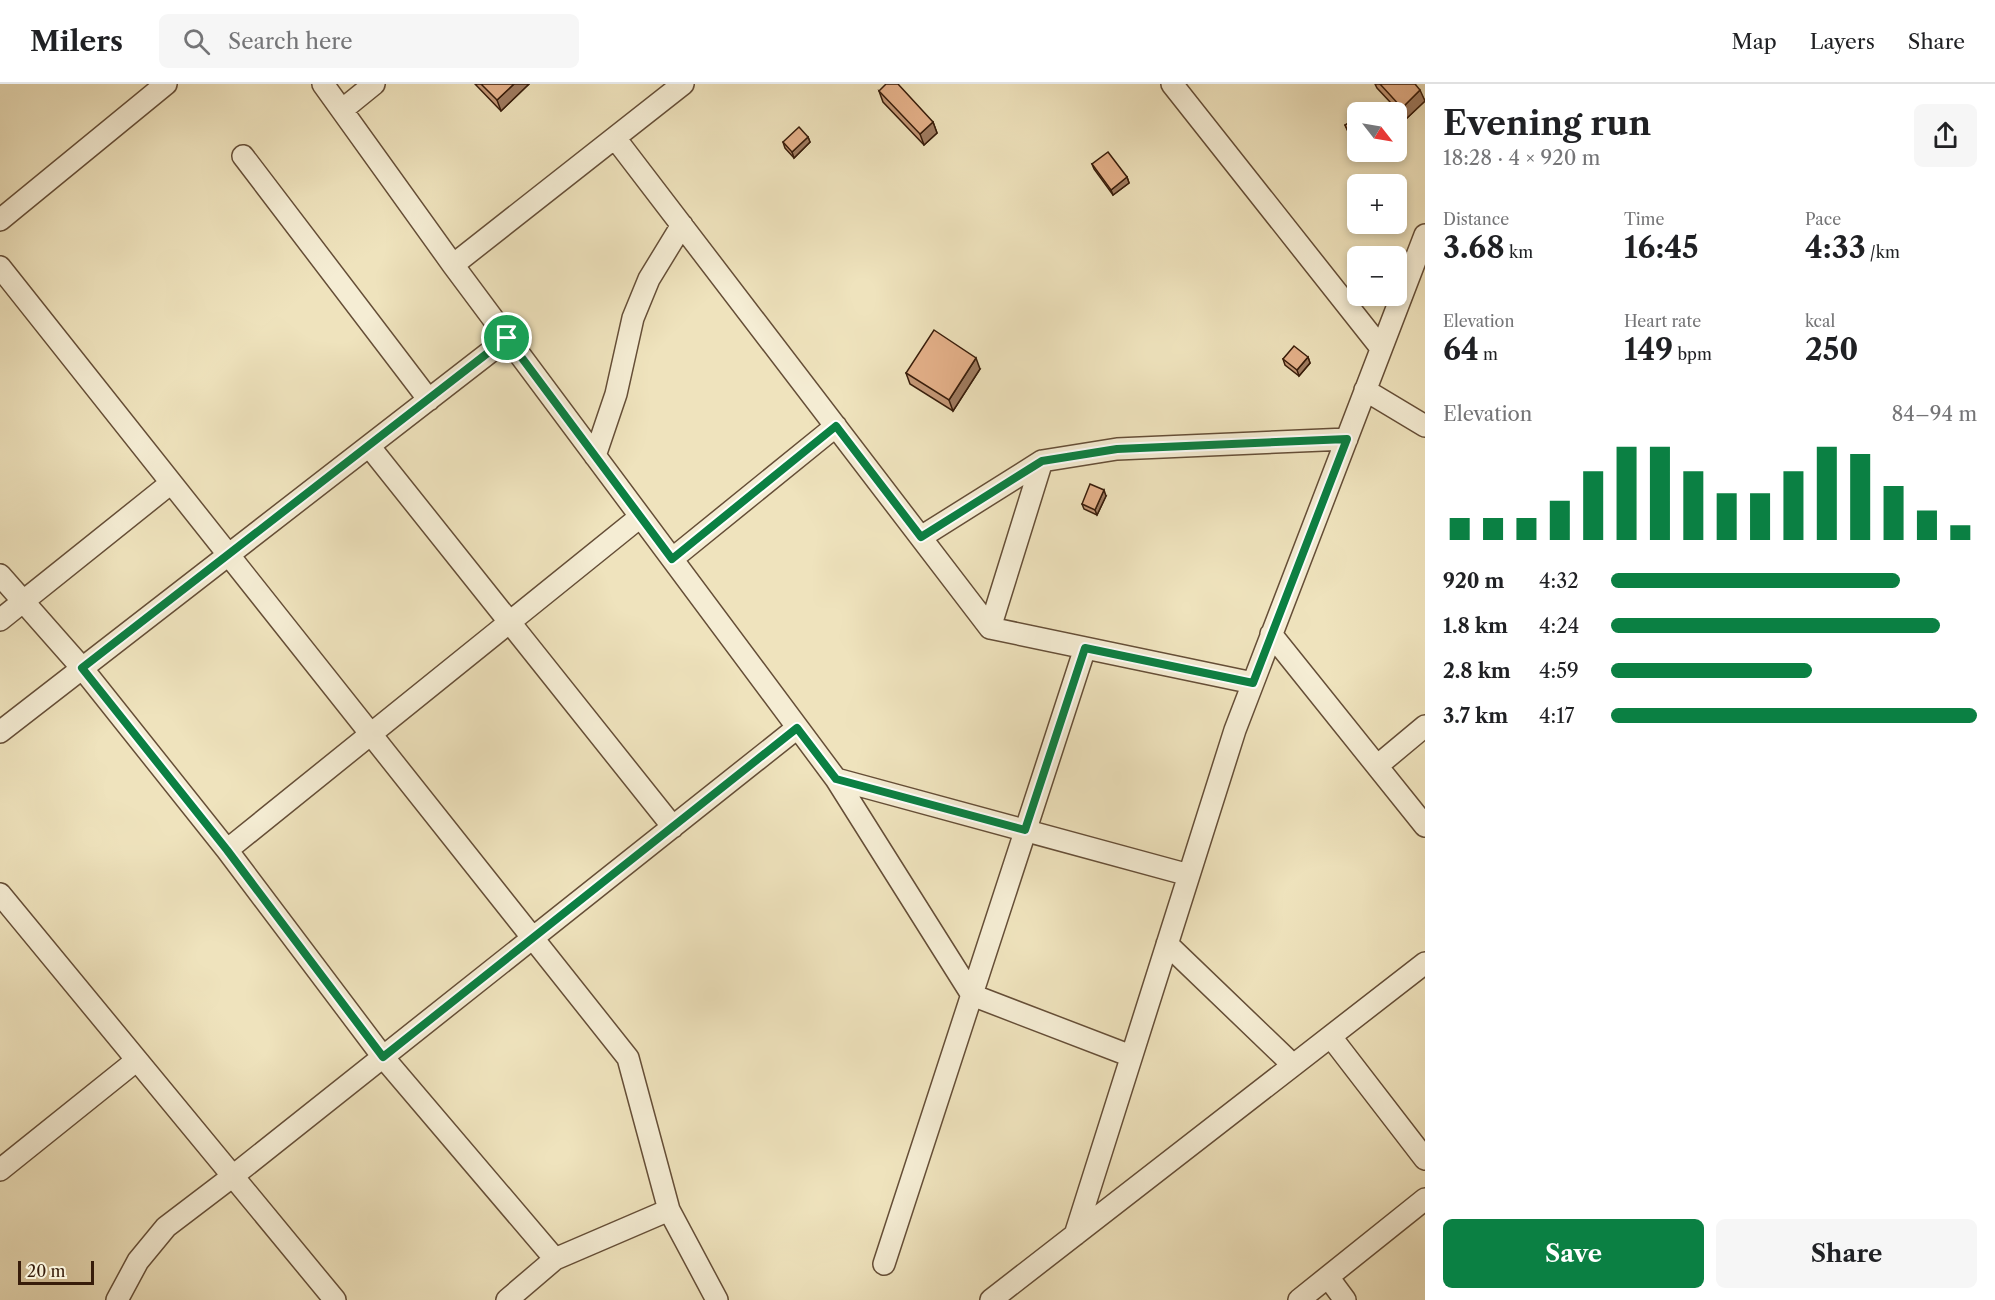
<!DOCTYPE html>
<meta charset="utf-8">
<style>
body{margin:0;font-family:"Libre Caslon Text",serif;background:#f6f6f6;color:#202124;height:100vh;display:flex;flex-direction:column;font-size:22px;white-space:nowrap}
*{box-sizing:border-box;margin:0}
p{font-size:20px;color:#757577}
.icon{flex:none;width:33px;height:33px;fill:none;stroke:currentColor;stroke-width:2;stroke-linecap:round;stroke-linejoin:round}
.map{position:relative;flex:1;overflow:hidden}
.details{display:flex;flex-direction:column;background:#fff;width:570px}
.details>*{flex:none}
.needle{width:39px;rotate:121deg}
.fabs{position:absolute;left:1347px;top:18px;display:grid;gap:12px}
.fabs a{display:grid;place-items:center;width:60px;height:60px;border-radius:9px;background:#fff;box-shadow:0 3px 9px #0003;font-size:30px}
.scale{position:absolute;left:18px;bottom:15px;width:76px;box-sizing:border-box;padding-left:6px;border:3px solid #371c0a;border-top:0;font-size:16px;line-height:21px;white-space:nowrap;color:#371c0a;-webkit-text-stroke:4px #f5edd4;paint-order:stroke}
.pin{position:absolute;display:grid;place-items:center;width:51px;height:51px;color:#fff;margin:-26px;border:3px solid #fff;border-radius:50%;box-shadow:0 2px 6px #0007}
.round{display:grid;place-items:center;flex:none;width:63px;height:63px;border-radius:9px;background:#f6f6f6}
.overview{display:flex;align-items:center;justify-content:space-between;height:102px;padding:0 18px}
h1{font-size:33px;font-weight:800;line-height:45px}
.metrics{display:grid;grid-template-columns:repeat(3,1fr);gap:9px;height:102px;padding:6px 18px}
.metrics div{display:grid;align-content:center}
.metrics b{font-size:30px;font-weight:800}
.metrics small{font-size:16px;font-weight:400}
.metrics p{font-size:16px}
.chart{height:168px;padding:12px 18px}
.chart p{display:flex;justify-content:space-between}
.chart svg{width:100%;height:108px;margin-top:6px;stroke:#0b8043;stroke-width:6}
.button{display:flex;gap:12px;margin-top:auto;padding:12px 18px}
.button a{flex:1;height:69px;border-radius:9px;background:#0b8043;color:#fff;font-size:24px;font-weight:800;line-height:69px;text-align:center}
.button a+a{background:#f6f6f6;color:#202124}
ul{padding:0 18px;list-style:none;font-size:20px}
li{display:grid;grid-template-columns:96px 72px 1fr;align-items:center;height:45px}
li i{height:15px;border-radius:8px;background:#0b8043}
header{display:flex;align-items:center;gap:36px;box-sizing:border-box;height:84px;padding:0 30px;background:#fff;border-bottom:2px solid #e0e0e0}
header strong{font-size:28px}
nav{display:flex;gap:33px;margin-inline-start:auto;font-size:21px}
.search{width:420px;height:54px;background:#f6f6f6;display:flex;align-items:center;gap:15px;box-sizing:border-box;padding:0 21px;border-radius:9px;color:#757577;font-size:22px}
main{display:flex;flex:1;min-height:0}
.map>svg:first-child{display:block}
.lines{fill:none;stroke-linecap:round;stroke-linejoin:round}
.street-casing{stroke:#654e37;stroke-width:24}
.street{stroke:#f5edd4;stroke-width:21}
.wall{fill:#c59877;stroke:#371c0a;stroke-width:1.5}
.shaded-wall{fill:#a07c61;stroke:#371c0a;stroke-width:1.5}
.building{fill:#e5b18a;stroke:#371c0a;stroke-width:1.5}
.route-casing{stroke:#fff;stroke-width:12}
.route{stroke:#0b8043;stroke-width:8}
</style>
<header>
<strong>Milers</strong>
<div class="search"><svg class="icon" aria-label="search" viewBox="0 0 24 24"><circle cx="10" cy="10" r="6"/><path d="M15 15l6 6"/></svg>Search here</div>
<nav><a>Map</a><a>Layers</a><a>Share</a></nav>
</header>
<main>
<div class="map">
<svg width="1425" height="1216" viewBox="0 0 1425 1216">
<rect width="100%" height="100%" fill="#efe3bd"/>
<filter id="stains"><feTurbulence type="fractalNoise" baseFrequency=".00333" numOctaves="4"/><feColorMatrix values="0 0 0 0 .2 0 0 0 0 .09 0 0 0 0 .02 0 0 0 .5 -.17"/></filter>
<radialGradient id="worn" r=".72"><stop offset=".6" stop-color="#630" stop-opacity="0"/><stop offset="1" stop-color="#630" stop-opacity=".3"/></radialGradient>
<g class="lines">
<defs>
<path id="street" d="M323,0L453,181L836,695L972,911L1131,972
M1172,0L1381,264
M342,26L374,0
M615,54L990,544L1253,599
M243,72L429,316
M0,136L166,0
M453,181L683,0
M0,183L628,974L669,1126L717,1216
M1365,306L1425,342
M369,362L673,743
M595,372L616,310L633,234L649,195L682,141
M921,453L1042,377L1117,365L1347,355
M672,475L836,342
M0,491L82,584L227,766L383,973L555,1175L507,1216
M0,536L171,399
M990,544L1042,377
M1271,550L1425,742
M0,648L508,254
M1377,682L1425,642
M836,695L1189,791
M227,766L640,433
M0,810L335,1216
M1167,860L1293,981
M1331,953L1425,1075
M0,1086L137,976
M1075,1151L1235,646L1425,151
M555,1175L669,1126
M884,1180L1085,564
M1328,1193L1345,1216
M117,1216L138,1177L166,1143L233,1092L797,644
M991,1216L1425,879
M1299,1216L1425,1115"/>
</defs>
<use href="#street" class="street-casing"/>
<use href="#street" class="street"/>
</g>
<path class="wall" d="M475,0H529L501,27Z
M1375,0H1415L1425,17L1406,35L1377,4Z
M879,7L933,38L937,49L924,61L883,18Z
M1358,34V56L1353,58L1345,41Z
M808,53L810,58L794,74L785,64L783,58Z
M1092,80L1127,93L1129,99L1113,111L1094,85Z
M1308,273L1310,279L1299,292L1285,281L1283,275Z
M980,285L953,327L910,300L906,289Z
M1106,412L1097,431L1084,425L1082,420Z"/>
<path class="shaded-wall" d="M514,0H529L501,27L497,16Z
M1420,6L1425,17L1406,35L1402,24Z
M933,38L937,49L924,61L920,50Z
M808,53L810,58L794,74L792,68Z
M1127,93L1129,99L1113,111L1111,106Z
M1308,273L1310,279L1299,292L1297,286Z
M976,274L980,285L953,327L949,316Z
M1104,406L1106,412L1097,431L1095,426Z"/>
<path class="building" d="M481,0H514L497,16Z
M886,0H898L933,38L920,50L879,7Z
M1380,0H1415L1420,6L1402,24Z
M1358,34V49L1351,53L1345,41Z
M799,43L808,53L792,68L783,58Z
M1108,68L1127,93L1111,106L1092,80Z
M934,246L976,274L949,316L906,289Z
M1294,262L1308,273L1297,286L1283,275Z
M1090,400L1104,406L1095,426L1082,420Z"/>
<g class="lines">
<defs>
<path id="route" d="M507,254L672,475L836,342L921,453L1042,377L1117,365L1347,355L1253,599L1085,564L1025,746L836,695L797,644L383,973L227,766L82,584Z"/>
</defs>
<use href="#route" class="route-casing"/>
<use href="#route" class="route"/>
</g>
<rect width="100%" height="100%" filter="url(#stains)"/>
<rect width="100%" height="100%" fill="url(#worn)"/>
</svg>
<div class="fabs">
<a><svg class="needle" viewBox="-14 -14 28 28"><path d="M0-13l5 13h-10z" fill="#e53935"/><path d="M0 13l5-13h-10z" fill="#757577"/></svg></a>
<a>+</a>
<a>−</a>
</div>
<div class="scale">20 m</div>
<div class="pin" style="left:507px;top:254px;background:#1e9e55"><svg class="icon" aria-label="arrive" viewBox="0 0 24 24"><path d="M6 21V4h12l-3 4 3 4H6"/></svg></div>
</div>
<section class="details">
<div class="overview"><div><h1>Evening run</h1><p>18:28 · 4 × 920 m</p></div><a class="round"><svg class="icon" aria-label="share" viewBox="0 0 24 24"><path d="M12 15V3M7 8l5-5 5 5M5 13v7h14v-7"/></svg></a></div>
<div class="metrics">
<div><p>Distance</p><b>3.68<small> km</small></b></div>
<div><p>Time</p><b>16:45</b></div>
<div><p>Pace</p><b>4:33<small> /km</small></b></div>
</div>
<div class="metrics">
<div><p>Elevation</p><b>64<small> m</small></b></div>
<div><p>Heart rate</p><b>149<small> bpm</small></b></div>
<div><p>kcal</p><b>250</b></div>
</div>
<div class="chart"><p><span>Elevation</span>84–94 m</p>
<svg viewBox="0 0 160 44" preserveAspectRatio="none"><path d="M5 44V35M15 44V35M25 44V35M35 44V28M45 44V16M55 44V6M65 44V6M75 44V16M85 44V25M95 44V25M105 44V16M115 44V6M125 44V9M135 44V22M145 44V32M155 44V38"/></svg>
</div>
<ul>
<li><b>920 m</b>4:32<i style="width:79%"></i></li>
<li><b>1.8 km</b>4:24<i style="width:90%"></i></li>
<li><b>2.8 km</b>4:59<i style="width:55%"></i></li>
<li><b>3.7 km</b>4:17<i style="width:100%"></i></li>
</ul>
<div class="button"><a>Save</a><a>Share</a></div>
</section>
</main>
